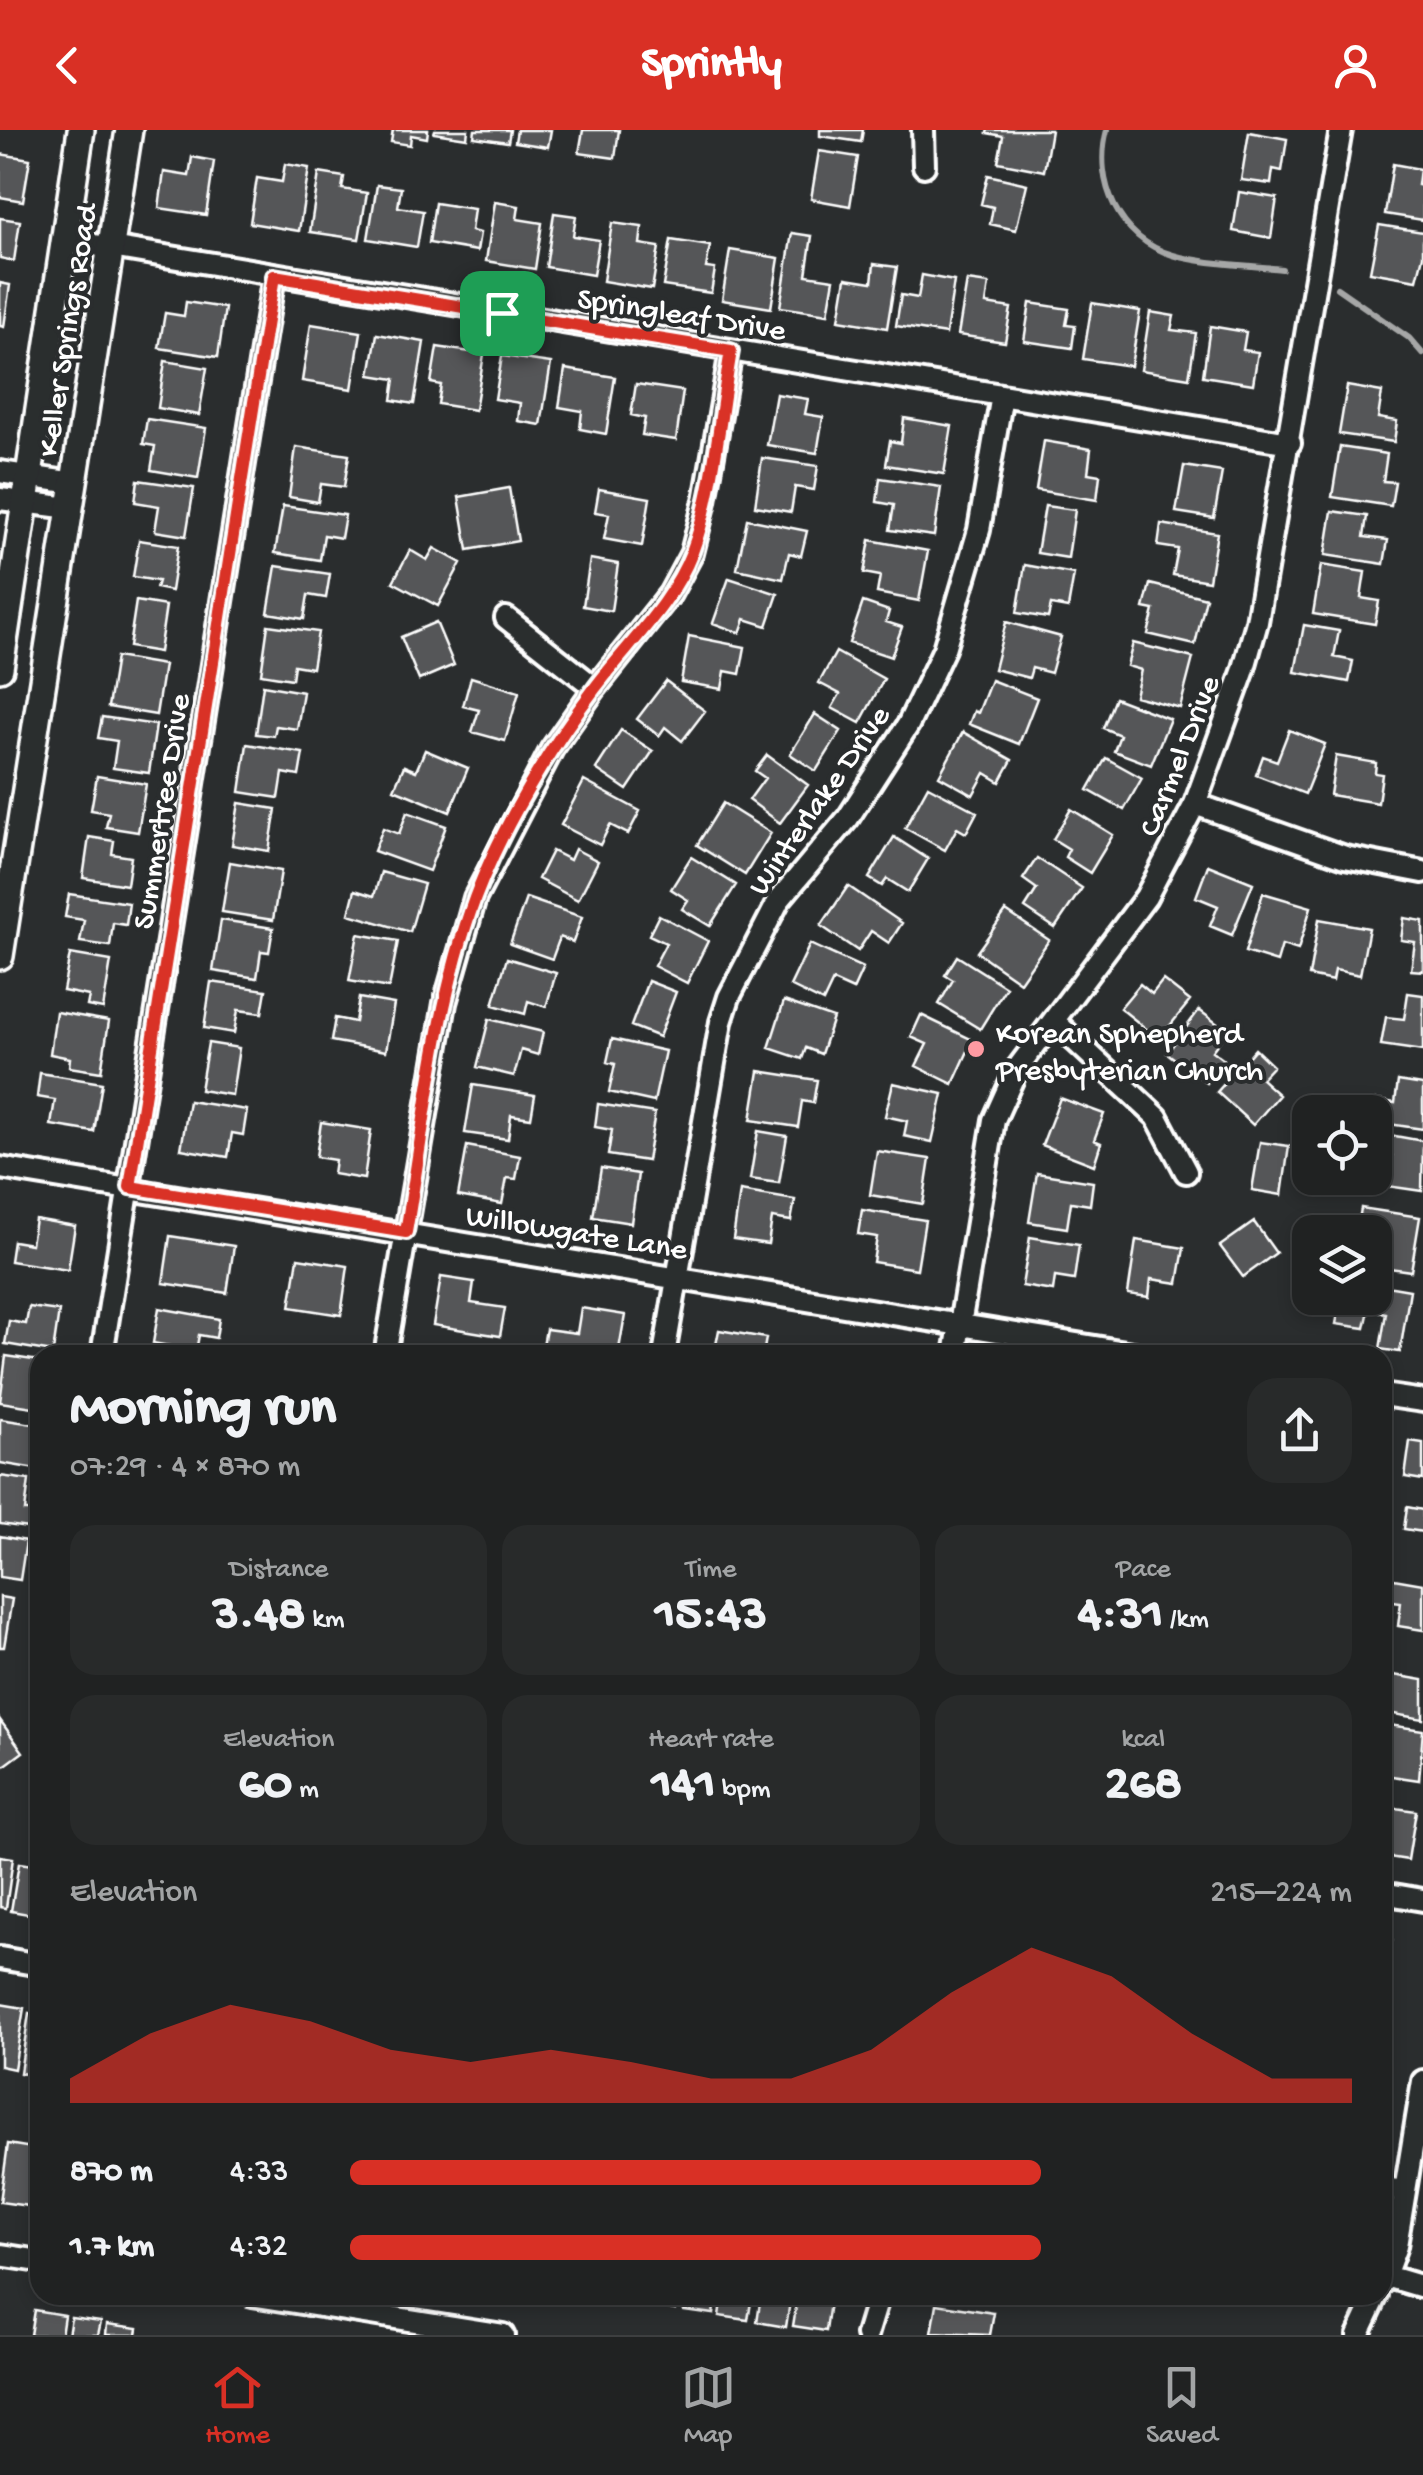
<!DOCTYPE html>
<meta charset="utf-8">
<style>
body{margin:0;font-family:"Gochi Hand",sans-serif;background:#282a2a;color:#f1f3f6;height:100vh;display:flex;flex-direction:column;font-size:38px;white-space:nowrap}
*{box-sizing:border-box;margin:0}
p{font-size:32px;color:#a2a4a5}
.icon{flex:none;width:55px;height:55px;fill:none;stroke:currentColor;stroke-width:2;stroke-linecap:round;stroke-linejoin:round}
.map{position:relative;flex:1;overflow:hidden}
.drawer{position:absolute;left:30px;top:1215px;width:1362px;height:960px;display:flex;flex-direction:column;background:#202222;border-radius:30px;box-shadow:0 5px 15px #0003,0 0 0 2px #3d3f40}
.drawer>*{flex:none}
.fabs{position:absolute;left:1292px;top:965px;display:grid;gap:20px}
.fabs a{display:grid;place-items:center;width:100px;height:100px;border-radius:20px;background:#202222;box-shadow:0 5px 15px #0003,0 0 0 2px #3d3f40;font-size:50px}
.pin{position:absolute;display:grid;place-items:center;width:85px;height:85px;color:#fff;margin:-42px;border-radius:20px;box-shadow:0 5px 15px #0006}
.round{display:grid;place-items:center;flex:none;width:105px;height:105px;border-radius:30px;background:#282a2a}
.overview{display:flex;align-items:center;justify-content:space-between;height:170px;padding:0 40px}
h1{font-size:55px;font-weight:700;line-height:75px}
.figures{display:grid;grid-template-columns:repeat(3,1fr);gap:15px;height:170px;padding:10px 40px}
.figures div{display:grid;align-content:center;border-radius:25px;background:#282a2a;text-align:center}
.figures b{font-size:50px;font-weight:700}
.figures small{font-size:28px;font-weight:400}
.figures p{font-size:28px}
.chart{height:280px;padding:20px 40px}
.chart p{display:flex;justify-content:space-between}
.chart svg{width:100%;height:180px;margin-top:10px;fill:#d93025;opacity:.7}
ul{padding:0 40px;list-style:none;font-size:32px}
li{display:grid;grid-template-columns:160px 120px 1fr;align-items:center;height:75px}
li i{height:25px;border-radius:12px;background:#d93025}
header{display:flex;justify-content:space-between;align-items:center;height:130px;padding:0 40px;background:#d93025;color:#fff;font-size:45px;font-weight:700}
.dock{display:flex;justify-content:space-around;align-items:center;height:140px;border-top:2px solid #3d3f40;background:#202222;font-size:28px;color:#a2a4a5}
.dock a{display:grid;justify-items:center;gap:5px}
.dock .active{color:#d93025}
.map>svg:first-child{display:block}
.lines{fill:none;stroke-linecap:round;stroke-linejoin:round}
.stream{stroke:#a6a7a7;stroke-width:6}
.building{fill:#555758;stroke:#fff;stroke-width:2.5}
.minor-casing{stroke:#fff;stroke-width:28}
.major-casing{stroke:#fff;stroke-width:32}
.minor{stroke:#2a2d2e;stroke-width:20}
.major{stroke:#2a2d2e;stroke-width:25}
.route-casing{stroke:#fff;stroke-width:20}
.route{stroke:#d93025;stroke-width:12}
.poi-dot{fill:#ff9aa2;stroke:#2a2d2e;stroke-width:4}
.labels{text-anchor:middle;stroke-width:8;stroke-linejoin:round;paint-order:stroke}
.street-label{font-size:32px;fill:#fff;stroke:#2a2d2e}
.poi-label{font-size:32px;fill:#fff;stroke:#2a2d2e;text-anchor:start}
</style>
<header><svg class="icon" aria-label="back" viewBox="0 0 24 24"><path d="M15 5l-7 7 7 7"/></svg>Sprintly<svg class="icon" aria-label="person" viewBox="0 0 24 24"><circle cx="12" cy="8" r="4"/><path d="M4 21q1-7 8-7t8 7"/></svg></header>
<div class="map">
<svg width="1423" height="2205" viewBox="0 0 1423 2205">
<rect width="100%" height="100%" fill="#2a2d2e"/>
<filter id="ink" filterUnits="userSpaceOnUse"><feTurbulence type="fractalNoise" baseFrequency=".01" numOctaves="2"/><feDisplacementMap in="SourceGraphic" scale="20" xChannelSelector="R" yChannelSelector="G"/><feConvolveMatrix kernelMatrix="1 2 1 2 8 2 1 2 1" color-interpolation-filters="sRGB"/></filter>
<g filter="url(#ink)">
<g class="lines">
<path class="stream" d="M1107,0C1093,52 1119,109 1173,125C1203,134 1250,135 1282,139
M1337,158L1409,208L1423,224"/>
</g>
<path class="building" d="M393,0H428L427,8L411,5L410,15L391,12Z
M435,0H468L467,8L434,3Z
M475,0H510L508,12L474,7Z
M517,0H551L548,17L515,12Z
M583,0H619L615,28L579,23Z
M820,0H863L861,12L820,6Z
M988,0H1051L1044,41L998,32L1003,6L987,3Z
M1249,2L1287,9L1282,41L1273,39L1271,54L1241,50Z
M819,21L858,27L850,76L811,69Z
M0,24L30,29L23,71L0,67Z
M192,27L214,31L206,85L159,78L164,42L189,46Z
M285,34L309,38L299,101L250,93L257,48L282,52Z
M1393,34L1420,39L1418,55L1423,56V90L1385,84Z
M319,43L344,47L342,59L367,63L359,109L310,102Z
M988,45L1027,54L1016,100L990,94L993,77L981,74Z
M377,55L401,58L398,77L423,81L417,117L368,109Z
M1239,62L1277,68L1271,108L1233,101Z
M495,72L519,76L517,89L542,93L535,139L486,131Z
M435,73L474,79L471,101L480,103L477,121L429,113Z
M554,83L576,86L573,106L599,110L593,145L546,137Z
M0,88L20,91L14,131L0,128Z
M612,93L642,97L640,114L659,117L652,159L603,151Z
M1379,95L1423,102V126L1417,150L1370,142Z
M792,103L812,106L806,145L834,149L828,184L780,177Z
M671,110L710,116L706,138L715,139L711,163L663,156Z
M730,120L779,128L771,178L722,170Z
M874,134L897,137L887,198L839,190L846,148L872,152Z
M922,145L954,151L946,204L896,196L901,165L918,168Z
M967,151L989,154L986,174L1011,178L1005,212L958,205Z
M0,153L10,155L4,197L0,196Z
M186,172L225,178L218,227L159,218L165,183L184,186Z
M1030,173L1069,179L1066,195L1075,196L1072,218L1024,211Z
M1092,173L1140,181L1131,236L1083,229Z
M1150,182L1174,186L1171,200L1196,203L1189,248L1141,240Z
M311,194L361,202L352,259L302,251Z
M1210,196L1246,202L1243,220L1258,222L1253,254L1203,246Z
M377,204L424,212L414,274L392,270L395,249L370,245Z
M437,217L484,224L475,280L438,274L441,255L431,253Z
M502,226L551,233L541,295L518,291L520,273L495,269Z
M165,231L207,238L199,285L158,278Z
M565,239L615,247L606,304L580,299L582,281L559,277Z
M636,254L683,261L676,310L642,305L645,288L631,285Z
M1347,256L1382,262L1378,288L1397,291L1394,312L1339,304Z
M776,264L808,269L805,284L823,287L817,323L767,315Z
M904,288L952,296L944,344L886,335L890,311L901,313Z
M147,289L206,298L198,348L151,340L155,316L143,314Z
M1044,311L1091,319L1088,343L1100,345L1097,370L1036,360Z
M296,317L349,325L344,357L321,354L318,372L289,367Z
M1340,317L1387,324L1383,351L1395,352L1391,376L1332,367Z
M762,328L818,336L814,360L795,357L791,382L755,376Z
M1184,336L1222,342L1214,388L1176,382Z
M880,348L941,357L934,406L890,400L894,375L877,372Z
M138,350L194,358L186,406L155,401L159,376L135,372Z
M509,358L518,411L468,420L459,367Z
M599,359L650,368L642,416L604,409L609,384L595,382Z
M283,376L345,385L341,408L324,405L320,430L275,423Z
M1045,376L1075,380L1068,428L1037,423Z
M1332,381L1367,386L1364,407L1388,410L1384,434L1325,425Z
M747,389L807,401L801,426L789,423L783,449L737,439Z
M1161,394L1217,403L1209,451L1173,445L1178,419L1158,416Z
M139,410L178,416L171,461L156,458L158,451L133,447Z
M870,410L928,421L919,471L877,463L880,446L864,443Z
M434,418L461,433L438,476L393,452L410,420L427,430Z
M590,429L618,434L611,481L583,476Z
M1025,435L1074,444L1068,478L1051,475L1048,488L1017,483Z
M1321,435L1365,442L1361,468L1379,471L1375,494L1313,484Z
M276,436L330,444L326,468L308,465L304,489L268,483Z
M729,448L778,464L767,496L745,489L740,503L713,493Z
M1150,454L1206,468L1195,515L1148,504L1154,480L1144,478Z
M136,471L166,476L159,522L129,517Z
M863,472L889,481L886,492L902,497L891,527L849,513Z
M436,492L454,535L419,550L401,507Z
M1006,492L1061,507L1051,543L1032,538L1029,548L994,539Z
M268,495L318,502L312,538L294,535L292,549L261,544Z
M1304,495L1339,501L1334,527L1353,531L1349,552L1295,542Z
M689,506L745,517L740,544L725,541L722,559L681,552Z
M1133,513L1193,528L1180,578L1135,566L1141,540L1127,536Z
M836,522L884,549L860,593L832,578L840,564L819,553Z
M116,527L164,535L156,585L108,577Z
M471,547L519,562L505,611L472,602L479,580L463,576Z
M991,550L1037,568L1019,614L969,594L974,581L978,583Z
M666,551L705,581L682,611L665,597L659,606L637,589Z
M263,555L303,562L297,599L276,596L274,606L256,604Z
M1115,568L1170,589L1151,635L1114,621L1120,605L1103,598Z
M815,584L841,601L816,641L790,624Z
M102,587L156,595L149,643L113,638L117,611L98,608Z
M621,600L653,621L627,660L596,639Z
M1289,600L1325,614L1305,664L1256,645L1263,626L1277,631Z
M963,602L1012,630L1000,652L985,643L973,665L939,646Z
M247,614L303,623L299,646L283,643L279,668L240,662Z
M425,620L468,638L450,682L394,659L404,636L416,641Z
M767,625L808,655L780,693L749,670L765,648L755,641Z
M1336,626L1376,633L1375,643L1382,644L1378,673L1330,665Z
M1106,628L1142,648L1124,680L1088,660Z
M97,646L146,654L138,702L106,697L109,683L91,680Z
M584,651L640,681L628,704L610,695L600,715L561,695Z
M928,656L977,682L966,703L957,698L945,720L905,698Z
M239,673L276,679L269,721L232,715Z
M723,673L771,703L745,745L697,715Z
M1071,679L1113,705L1090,743L1065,727L1069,719L1053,709Z
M407,682L446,696L429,741L374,721L383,698L399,704Z
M89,707L114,711L112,724L131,727L127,755L83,748Z
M894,707L928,729L908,762L887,749L882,756L869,748Z
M575,719L598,731L578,770L538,749L552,721L570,730Z
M691,727L736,755L710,796L682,779L688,770L671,759Z
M1037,728L1082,758L1055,798L1025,778L1037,759L1023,749Z
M230,732L281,741L273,790L222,782Z
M1208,735L1253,753L1232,805L1210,796L1218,776L1196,767Z
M381,742L424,754L410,802L349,784L355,760L374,766Z
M848,756L902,793L889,813L871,801L858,821L821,796Z
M1263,763L1311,777L1298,820L1282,815L1277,832L1245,822Z
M69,764L129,773L126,795L113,793L110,816L80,812L84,790L65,787Z
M526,768L582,787L573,812L560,807L552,829L510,814Z
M1006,781L1049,810L1020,852L977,822Z
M659,785L708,811L687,853L654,836L666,813L649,805Z
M1404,788L1423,791V841L1411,840L1415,812L1401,810Z
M1319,789L1369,798L1360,845L1335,840L1333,851L1309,846Z
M221,790L273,798L269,822L261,821L257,848L213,841Z
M358,804L398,811L389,858L349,851Z
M810,814L863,838L853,860L833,851L823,872L790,856Z
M70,824L111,831L103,879L87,876L89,866L63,861Z
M957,826L1006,857L980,899L939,874L953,850L945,845Z
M507,828L556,843L546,877L528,871L525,884L493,875Z
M1163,850L1190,871L1159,909L1120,878L1140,854L1152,864Z
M648,851L676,862L659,907L631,896Z
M211,852L266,860L262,883L238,880L234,903L204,898Z
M1408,863L1423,865V921L1381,915L1386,887L1404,889Z
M359,868L394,874L386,921L331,911L335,888L355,892Z
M784,871L833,888L821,924L806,918L802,929L769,918Z
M1199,880L1227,901L1212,921L1224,930L1207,953L1167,923Z
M56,882L109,891L101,942L69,937L70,928L50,924Z
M921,885L973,910L953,954L916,936L927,914L911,907Z
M489,889L543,902L538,925L521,920L514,946L477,937Z
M612,909L665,921L654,972L609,962L615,934L607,932Z
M208,913L239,918L232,965L200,960Z
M1255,919L1273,936L1261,949L1279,965L1253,995L1217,962Z
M759,941L817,950L813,973L802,971L798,997L751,990Z
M40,943L102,953L94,1002L51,995L55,970L37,967Z
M1398,951L1423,955V999L1375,992L1376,970L1395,973Z
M893,953L943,964L932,1012L904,1006L907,991L885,986Z
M473,955L535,965L531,988L511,985L508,1009L465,1003Z
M1060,968L1104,984L1094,1010L1101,1013L1094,1035L1042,1015Z
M189,971L247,980L243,1005L232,1003L228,1027L181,1019Z
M598,974L655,983L647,1031L608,1025L612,1000L595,997Z
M321,992L371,1000L364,1049L333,1044L335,1030L316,1027Z
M758,1001L787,1006L779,1053L750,1049Z
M1384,1004L1423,1011L1422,1061L1387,1056L1392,1026L1381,1025Z
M1260,1012L1289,1016L1282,1065L1252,1060Z
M467,1016L520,1026L516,1049L507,1048L502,1074L458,1066Z
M877,1021L930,1029L923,1074L870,1065Z
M601,1038L638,1044L631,1093L593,1087Z
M1037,1043L1093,1052L1090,1075L1071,1072L1067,1098L1029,1092Z
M740,1061L795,1070L791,1091L772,1088L768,1114L733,1109Z
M1361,1078L1420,1087L1411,1141L1375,1136V1102L1358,1097Z
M862,1080L925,1090L917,1139L873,1132L877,1107L858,1104Z
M35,1089L75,1096L68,1140L10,1131L13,1111L31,1114Z
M1254,1092L1276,1123L1243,1147L1220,1116Z
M170,1106L234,1116L227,1163L163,1153Z
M1030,1107L1079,1115L1074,1150L1055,1147L1053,1161L1022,1156Z
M1136,1110L1184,1118L1178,1153L1151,1149L1149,1167L1128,1164Z
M298,1128L348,1136L341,1185L290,1177Z
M441,1147L474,1152L471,1173L505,1178L500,1206L433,1195Z
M1375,1154L1410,1160L1400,1222L1380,1219L1386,1183L1369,1180L1365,1198L1336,1194L1341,1168H1375Z
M29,1177L59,1181L53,1222L5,1214L9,1191L26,1194Z
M159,1178L219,1189L216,1208L199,1205L196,1221L153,1213Z
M581,1178L625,1185L618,1225H568L542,1221L546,1199L577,1203Z
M719,1200L766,1208L763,1225H714Z
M854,1216L894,1222V1225H852Z
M6,1226L40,1231V1278L0,1272Z
M0,1289L40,1295L36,1339L0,1333Z
M1410,1311L1423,1313V1350L1405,1347Z
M0,1346L29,1350L25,1381H31L28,1398L0,1394Z
M1407,1377L1423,1380V1402L1404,1399Z
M0,1406L26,1411L20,1450L0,1447Z
M1388,1448L1423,1454V1500L1398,1496L1401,1472L1385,1470Z
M0,1467L12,1469L4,1517H0Z
M1382,1543L1423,1550V1589L1382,1582Z
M0,1590L23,1622L0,1639Z
M1382,1594L1423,1600L1419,1650L1385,1645L1389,1619L1382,1618Z
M1382,1676L1416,1681L1408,1730L1382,1726Z
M0,1726L13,1728L6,1778L0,1777Z
M19,1733L40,1736V1786L11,1781Z
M1382,1809L1392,1811L1385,1856L1382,1855Z
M0,1874L24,1878L14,1939L0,1936Z
M29,1883L40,1885V1946L20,1943Z
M8,2014L38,2019L29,2076L0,2072Z
M610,2165H640L638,2174L610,2169Z
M648,2165H678L675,2179L647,2174Z
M687,2165H716L713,2184L684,2180Z
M722,2165H752L748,2190L719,2186Z
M761,2165H791L786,2197L757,2192Z
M798,2165H831L826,2201L793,2196Z
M937,2174L994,2183L990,2205L932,2203Z
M34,2180L64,2185L61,2205H30Z
M71,2187L101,2191L98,2205H68Z
M107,2194L138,2198L137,2205H106Z"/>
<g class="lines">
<defs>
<path id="minor" d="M923,0L924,36
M65,112L111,117L1290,313
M0,342L74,353
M0,369L70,378
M506,488L595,558
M1195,674L1345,727L1423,742
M1054,891L1157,987L1186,1042
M0,1038L1144,1225
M102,1225L274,145
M385,1225L445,873L475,768L552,619L595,558L670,464L692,423L705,371L731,221
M664,1225L721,892L729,867L779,770L848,688L908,595L944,519L979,400L1002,265
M955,1225L994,990L1017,939L1146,767L1195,674L1243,542L1257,492L1341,0
M1382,1265L1423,1271
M1382,1763L1423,1770
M0,1828L40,1835
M1382,2058L1405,2061
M0,2125L40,2131
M1386,2146L1423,2157
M1382,2154L1396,2116L1423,1951
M252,2165L503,2205
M867,2205L879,2165
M1358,2205L1377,2165"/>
<path id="major" d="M0,538L81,0
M0,826L129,0"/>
</defs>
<use href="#minor" class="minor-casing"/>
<use href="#major" class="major-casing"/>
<use href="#minor" class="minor"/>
<use href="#major" class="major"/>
</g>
</g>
<g class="lines" filter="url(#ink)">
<defs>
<path id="route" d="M274,146L731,221C720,283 714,364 692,422C672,474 628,514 595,558C549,619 502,696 475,768C436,874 425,992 406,1102L130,1057Z"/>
</defs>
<use href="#route" class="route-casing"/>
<use href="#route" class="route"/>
</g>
<circle class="poi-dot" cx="976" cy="919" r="10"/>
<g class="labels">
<g class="street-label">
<text transform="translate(682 182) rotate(9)" y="11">Springleaf Drive</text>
<text transform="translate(65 200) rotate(-81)" y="11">Keller Springs Road</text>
<text transform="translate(1177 625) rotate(-68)" y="11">Carmel Drive</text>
<text transform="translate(817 669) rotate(-55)" y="11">Winterlake Drive</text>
<text transform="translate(159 681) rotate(-81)" y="11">Summertree Drive</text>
<text transform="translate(577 1100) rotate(9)" y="11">Willowgate Lane</text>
</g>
<g class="poi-label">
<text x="996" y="912">Korean Sphepherd<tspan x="996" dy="37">Presbyterian Church</tspan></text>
</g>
</g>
</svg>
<div class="fabs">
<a><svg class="icon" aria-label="locate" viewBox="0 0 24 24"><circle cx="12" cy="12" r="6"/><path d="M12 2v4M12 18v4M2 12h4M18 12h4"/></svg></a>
<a><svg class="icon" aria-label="layers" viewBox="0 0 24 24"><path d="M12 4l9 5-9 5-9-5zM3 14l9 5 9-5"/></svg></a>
</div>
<div class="pin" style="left:502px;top:183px;background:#1e9e55"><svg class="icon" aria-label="arrive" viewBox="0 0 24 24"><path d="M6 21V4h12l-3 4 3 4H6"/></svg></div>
<section class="drawer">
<div class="overview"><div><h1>Morning run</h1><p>07:29 · 4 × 870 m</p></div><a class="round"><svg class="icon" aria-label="share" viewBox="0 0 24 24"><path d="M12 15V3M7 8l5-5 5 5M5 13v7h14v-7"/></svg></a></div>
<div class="figures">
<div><p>Distance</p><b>3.48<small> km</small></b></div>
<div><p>Time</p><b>15:43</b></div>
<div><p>Pace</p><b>4:31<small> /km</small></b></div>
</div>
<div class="figures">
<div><p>Elevation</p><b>60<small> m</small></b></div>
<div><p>Heart rate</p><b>141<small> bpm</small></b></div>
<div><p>kcal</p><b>268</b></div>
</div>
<div class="chart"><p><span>Elevation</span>215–224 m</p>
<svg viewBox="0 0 160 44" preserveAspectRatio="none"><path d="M0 44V38L10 27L20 20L30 24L40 31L50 34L60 31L70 34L80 38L90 38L100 31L110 17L120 6L130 13L140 27L150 38L160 38V44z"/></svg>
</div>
<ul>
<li><b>870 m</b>4:33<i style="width:69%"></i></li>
<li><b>1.7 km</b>4:32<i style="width:69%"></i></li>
</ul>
</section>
</div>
<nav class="dock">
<a class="active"><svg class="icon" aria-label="home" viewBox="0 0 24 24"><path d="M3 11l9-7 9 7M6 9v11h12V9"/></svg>Home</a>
<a><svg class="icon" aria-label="map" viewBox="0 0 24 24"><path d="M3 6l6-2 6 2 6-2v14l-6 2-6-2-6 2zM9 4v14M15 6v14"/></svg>Map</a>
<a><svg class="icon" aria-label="saved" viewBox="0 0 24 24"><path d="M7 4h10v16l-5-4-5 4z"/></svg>Saved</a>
</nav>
